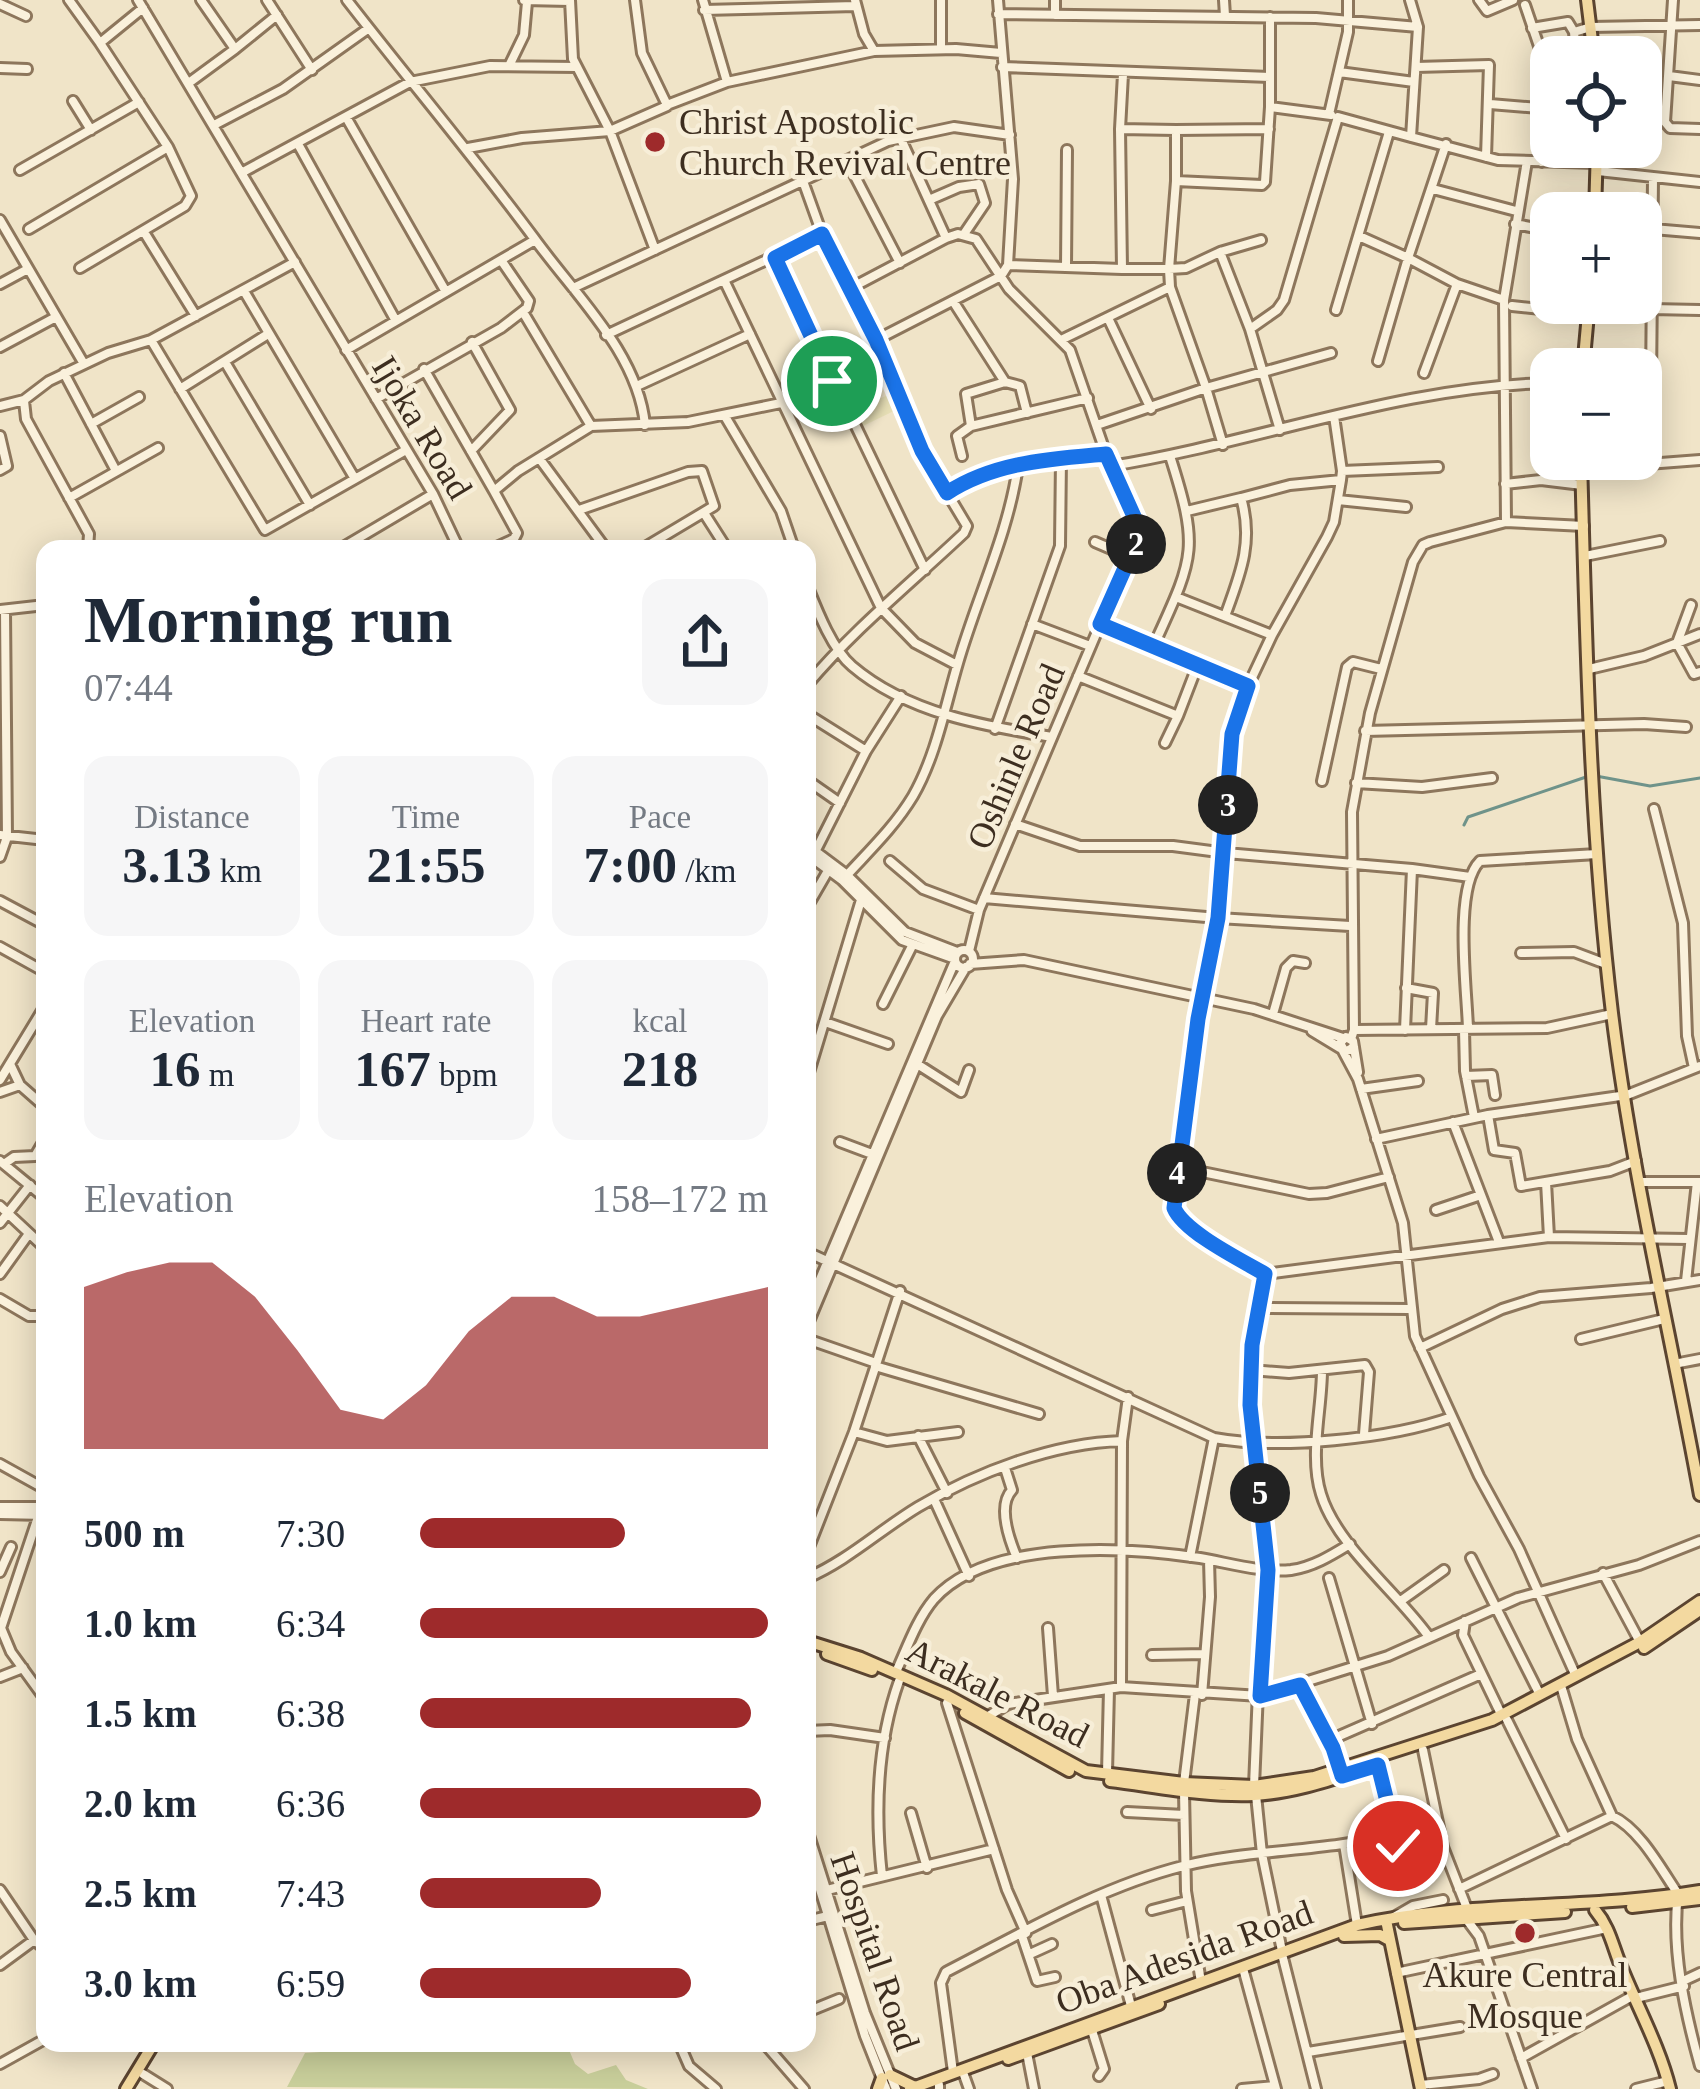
<!DOCTYPE html>
<meta charset="utf-8">
<style>
body{margin:0;font-family:Georgia,serif;background:#f6f6f7;color:#1f2937;height:100vh;display:flex;flex-direction:column;font-size:45px;white-space:nowrap}
*{box-sizing:border-box;margin:0}
p{font-size:39px;color:#747a83}
.icon{flex:none;width:66px;height:66px;fill:none;stroke:currentColor;stroke-width:2;stroke-linecap:round;stroke-linejoin:round}
.map{position:relative;flex:1;overflow:hidden}
.panel{position:absolute;left:36px;top:540px;width:780px;height:1512px;display:flex;flex-direction:column;background:#fff;border-radius:24px;box-shadow:0 6px 30px #0003}
.panel>*{flex:none}
.tools{position:absolute;left:1530px;top:36px;display:grid;gap:24px}
.tools a{display:grid;place-items:center;width:132px;height:132px;border-radius:24px;background:#fff;box-shadow:0 6px 30px #0003;font-size:60px}
.pin{position:absolute;display:grid;place-items:center;width:102px;height:102px;color:#fff;margin:-51px;border:6px solid #fff;border-radius:50%;box-shadow:0 3px 12px #0007}
.km{position:absolute;width:60px;height:60px;margin:-30px;border-radius:50%;background:#222;color:#fff;font-size:33px;line-height:60px;text-align:center}
.round{display:grid;place-items:center;flex:none;width:126px;height:126px;border-radius:24px;background:#f6f6f7}
.headline{display:flex;align-items:center;justify-content:space-between;height:204px;padding:0 48px}
h1{font-size:66px;font-weight:600;line-height:90px}
.figures{display:grid;grid-template-columns:repeat(3,1fr);gap:18px;height:204px;padding:12px 48px}
.figures div{display:grid;align-content:center;border-radius:24px;background:#f6f6f7;text-align:center}
.figures b{font-size:51px;font-weight:600}
.figures small{font-size:33px;font-weight:400}
.figures p{font-size:33px}
.chart{height:336px;padding:24px 48px}
.chart p{display:flex;justify-content:space-between}
.chart svg{width:100%;height:216px;margin-top:12px;fill:#9e2a2b;opacity:.7}
ul{padding:0 48px;list-style:none;font-size:39px}
li{display:grid;grid-template-columns:192px 144px 1fr;align-items:center;height:90px}
li i{height:30px;border-radius:15px;background:#9e2a2b}
.map>svg:first-child{display:block}
.farmland{fill:#e6deb5}
.green{fill:#c9cf9b}
.lines{fill:none;stroke-linecap:round;stroke-linejoin:round}
.stream{stroke:#6f938a;stroke-width:3}
.minor-casing{stroke:#8d765c;stroke-width:14}
.major-casing{stroke:#5b4430;stroke-width:16}
.minor{stroke:#faf1dc;stroke-width:8}
.major{stroke:#f3d9a0;stroke-width:10}
.route-casing{stroke:#fff;stroke-width:24}
.route{stroke:#1a73e8;stroke-width:15}
.poi-dot{fill:#9e2a2b;stroke:#f7eed8;stroke-width:4.5}
.labels{text-anchor:middle;stroke-width:9;stroke-linejoin:round;paint-order:stroke}
.poi-label{font-size:36px;fill:#3d2e20;stroke:#f7eed8;text-anchor:start}
.street-label{font-size:36px;fill:#3d2e20;stroke:#f7eed8}
</style>
<div class="map">
<svg width="1700" height="2089" viewBox="0 0 1700 2089">
<rect width="100%" height="100%" fill="#f0e4c8"/>
<path class="farmland" d="M892,393L900,408L863,426L856,410Z"/>
<path class="green" d="M347,2043H566L575,2064L588,2074L616,2065L626,2080L648,2089L287,2087L305,2053L336,2051Z"/>
<g class="lines">
<path class="stream" d="M1596,776L1650,786L1700,778
M1464,825L1468,817L1586,777"/>
<defs>
<path id="minor" d="M69,0L100,43
M138,0L433,494L459,549
M267,0L312,70
M347,0C409,80 474,157 534,238C575,295 638,353 645,425
M524,0L570,1
M570,0L573,59L610,131L667,106
M635,0L642,53L667,105L727,82L703,0
M855,0L864,34L874,51
M998,0L1013,179L1008,265
M1055,0V15
M1224,0L1225,16
M1410,0L1418,27
M1479,0L1487,11L1513,0
M1673,0L1665,122L1670,128L1700,129
M0,4L26,16
M1525,5L1541,52L1575,44L1574,32
M704,10L855,6
M998,14L1316,18L1418,27L1411,137L1338,117L1284,300L1277,310L1250,329
M1532,28L1568,22L1574,32
M1574,32L1591,27L1700,25
M235,49L277,15
M941,49V0
M509,66L524,35L527,2
M1002,67L1270,77
M1416,67L1489,65L1486,157
M0,68L27,69
M1339,72L1414,82
M1539,74L1542,162
M1669,76L1700,80
M190,82L235,49L201,0
M727,82L874,51L956,49L1001,53
M73,101L91,130
M1490,104L1539,108
M1270,107L1331,115
M1329,114L1348,32V0
M346,117L446,292
M216,124L283,89L369,28
M1120,129L1123,74
M1176,130L1120,129L1122,269H1169L1176,181V130L1269,129
M900,137L946,238
M1411,137L1498,160L1596,163
M298,144L396,321
M468,148L522,138L610,131L655,250
M847,161L900,263
M20,170L139,102
M1598,171L1700,182
M243,172L410,82L490,66L577,67
M803,181L822,234L894,380L922,451L967,526L964,533C911,583 854,629 807,685
M1176,181L1262,185L1265,182L1270,107V17
M1433,189L1516,211
M929,200L959,187L979,184L985,203L964,234
M0,220L84,364
M1515,224L1551,231
M29,229L168,147
M1653,229L1700,233
M144,232L196,316
M1359,236L1408,258L1446,144
M1261,240L1220,252L1250,329L1280,430
M775,258L925,570
M1066,267L1067,150
M80,268L185,206L191,196L168,147L100,43L143,8
M724,280L881,608L915,643L957,665
M0,284L26,270
M1457,284L1504,300L1506,522
M573,288L888,141L954,127L1010,135
M851,288L946,238L958,234L976,239L1009,289L1070,350L1106,454L1141,528L979,910L969,951
M244,291L355,479
M1504,300L1527,161
M953,301L1005,382L966,394L971,426L957,436L962,456
M1512,306L1588,314
M1651,309L1700,310
M1336,310L1389,132
M523,312L591,426
M1108,318L1151,409
M606,335L822,234
M1063,339L1170,287
M151,340L265,530L406,450
M876,340L1001,276L1008,265L1122,269
M0,347L56,317
M346,350L535,240
M1378,361L1408,258L1457,284L1424,373
M225,362L310,505
M424,369L494,491
M64,373L116,471
M1005,382L1020,386L1027,413
M639,385L750,334
M1641,386L1651,385L1653,178
M180,389L268,334
M376,399L501,328L527,308L529,301L501,260
M24,401L26,419L89,534L88,549
M0,406L24,400L49,381L108,353L151,340L295,262
M1334,416L1342,471
M726,418L781,511L794,549
M91,424L139,397
M1097,425L1206,388L1170,287L1169,269L1186,268L1220,252
M971,426L1088,398
M0,436L7,466L0,470
M1223,445L1206,388L1331,353
M471,451L510,410L472,342
M539,458L606,549
M1111,466C1259,442 1400,386 1551,383
M1582,469L1700,460
M1505,484L1541,480L1582,485
M947,493L981,473L1018,466
M69,498L158,448
M1241,498L1290,485L1341,480L1342,471L1438,467
M1338,500L1406,507
M579,510L688,472L702,471L714,506L642,549
M1187,511L1241,498C1254,542 1240,575 1225,616
M704,513L727,549
M1095,542L1130,557
M340,549L433,494
M492,549L514,539L517,533L494,491L518,471L591,426L688,422L781,403
M1585,556L1660,541
M807,585C817,610 832,649 852,666C907,713 984,726 1052,737
M1176,597L1272,635
M1691,605L1677,643L1694,674L1700,672
M0,610L45,605
M1032,624L1090,646
M1100,624L1248,686L1272,635L1327,537L1334,522L1341,480
M1154,645C1194,557 1200,550 1170,456
M1589,669L1644,656L1700,634
M1078,676L1178,716L1198,664
M807,714L866,751
M995,729L1060,546L1061,458
M1365,731L1644,724L1686,727
M1165,743L1178,716
M807,780L840,803
M1322,781L1347,667L1353,662L1381,669
M1356,783L1422,787L1492,778
M1654,809L1683,923L1687,1036L1694,1068
M1015,824L1080,846H1173L1226,853L1232,734L1248,686
M0,835L45,840
M807,845L847,875L905,932L957,952
M816,850L866,751L901,696
M807,854L842,880L902,940L955,959
M0,857L7,837L5,610
M890,861L923,889L979,910
M847,875C870,850 895,826 913,796C936,756 945,707 958,663C977,597 1008,535 1018,466L1106,454
M984,898L1218,918L1226,853L1412,869
M0,901L45,925
M807,907L829,869
M1350,926L1218,918C1208,963 1164,1187 1178,1218L1265,1274L1549,1237L1689,1239
M0,947L45,972
M955 959a9 9 0 1 1 18 0a9 9 0 1 1-18 0Z
M1521,953L1574,952L1606,964
M970,964L1024,960L1254,1009L1343,1038
M1406,988L1433,993L1431,1029
M883,1004L913,944
M1273,1014L1286,968L1293,961L1305,963
M825,1022L888,1044
M1468,1029C1467,990 1453,888 1480,861L1597,854
M1354,1030L1547,1028L1612,1014
M1405,1030L1412,869L1470,877
M1464,1030L1465,1071L1474,1117
M1312,1031L1340,1048
M1351,1039L1354,1030L1352,812L1370,713L1413,562L1423,545L1430,542L1506,522L1584,526
M1354,1047L1345,1052L1340,1043L1346,1037L1353,1041L1358,1072
M1343,1051L1358,1079L1403,1223L1415,1336L1479,1476L1519,1549L1575,1674
M10,1064L20,1085L45,1107
M917,1064L961,1092L969,1070
M1466,1076L1492,1075L1495,1095
M807,1079L861,900
M0,1080L45,1006
M1361,1089L1418,1081
M0,1092L20,1085
M1488,1115L1494,1150L1515,1153L1521,1186L1610,1171L1636,1161
M1453,1122L1499,1242
M1376,1139L1488,1115L1627,1095L1700,1066
M840,1142L872,1154
M0,1161L45,1198
M4,1164L14,1157L35,1156L45,1139
M1178,1167L1309,1194L1327,1193L1389,1177
M1546,1182L1549,1237
M1642,1182H1699
M0,1206L45,1248
M1436,1210L1481,1195
M0,1223L30,1185
M807,1252L1214,1438C1279,1450 1390,1439 1452,1417
M0,1274L28,1235
M1686,1281L1697,1182
M0,1299L29,1316H44
M1257,1308L1410,1309
M807,1310L955,961
M807,1326L937,1016L966,967
M807,1339L876,1363
M1581,1339L1664,1319
M1420,1348L1502,1309L1540,1297L1651,1288L1700,1280
M1674,1364L1700,1359
M875,1366L1039,1414
M1251,1370L1289,1373L1365,1365L1369,1372L1364,1434
M1322,1370C1322,1409 1309,1456 1321,1494C1336,1545 1398,1593 1429,1637
M854,1432L887,1441L958,1432
M918,1436L947,1493
M0,1464L45,1489
M1005,1468L1012,1490C997,1506 1009,1539 1017,1558
M45,1496L1,1628L11,1652L45,1699
M934,1499L969,1576
M0,1507H44
M0,1514L45,1515
M807,1552L854,1432L900,1291
M1190,1557L1214,1438
M1471,1558L1540,1695
M0,1572L11,1547
M1603,1573L1640,1642
M807,1578C847,1561 880,1530 918,1507C977,1472 1054,1443 1122,1441
M1329,1578L1372,1724
M1402,1600L1444,1570
M1465,1621L1463,1635L1501,1714
M1048,1628L1053,1696
M1152,1655L1205,1654
M896,1672C907,1648 917,1619 934,1599C989,1538 1127,1547 1200,1558C1229,1563 1262,1573 1291,1570C1313,1567 1332,1555 1350,1544
M0,1677L23,1668
M1300,1685L1326,1732L1340,1770
M1121,1687L1122,1441L1128,1397
M1562,1689L1577,1739L1612,1816C1640,1829 1661,1869 1678,1894C1671,1949 1685,2012 1700,2066
M1202,1695L1210,1597L1209,1560
M947,1703L1007,1890L1026,1933
M982,1720L1008,1704L1121,1687L1260,1696L1388,1656L1518,1598L1639,1565L1700,1541
M1507,1720L1566,1839
M807,1731L830,1730L885,1738
M1330,1740L1481,1674
M1423,1750L1443,1847L1468,1911
M1378,1765L1394,1834L1412,1885
M1107,1773L1109,1689
M1184,1783L1195,1694
M1254,1786L1260,1644L1268,1569L1250,1405L1252,1345L1265,1275
M1184,1792L1186,1891L1201,1982
M1256,1795L1262,1854L1282,1951
M1127,1812L1184,1815
M911,1813L927,1868
M807,1829L865,2013L896,2089
M1344,1844L1357,1925
M807,1847L865,2036L886,2089
M882,1876C875,1812 877,1743 899,1681
M807,1887H809
M1459,1889L1612,1816
M0,1890L34,1940
M827,1890L994,1849
M1101,1895L1131,2006
M1152,1910L1187,1901
M1394,1917L1413,1906L1443,1900
M1467,1920L1479,1936L1532,2089
M807,1921L828,1916
M1022,1936L1037,1981L1055,1977
M1030,1954L1052,1944
M1283,1958L1316,2089
M0,1965L34,1940L45,1949
M1244,1972L1276,2089
M1396,1973L1607,1928
M1683,1981L1700,1973
M1636,1998L1684,1986
M807,2012L839,1999
M1091,2027L1104,2069L1099,2076
M679,2043L689,2066L716,2089
M764,2043L804,2089
M1308,2052L1460,2027
M1027,2053L1034,2089
M1521,2058L1634,1995
M0,2064L45,2039
M953,2072L941,1983L946,1972C1022,1933 1100,1887 1183,1866C1252,1849 1325,1852 1394,1834
M143,2074L167,2089
M964,2075L969,2089
M939,2085V2089
M1421,2085L1479,2079L1493,2074
M1242,2089L1275,2086
M1636,2089L1668,2081"/>
<path id="major" d="M1587,0L1594,57
M1595,213L1597,147
M1583,369L1589,303
M1581,459C1586,642 1590,831 1612,1013C1632,1175 1671,1335 1700,1495
M807,1641L861,1658L946,1695L1086,1771L1184,1783L1254,1786L1314,1777L1492,1720L1640,1642L1700,1601
M1644,1648L1700,1610
M827,1654L872,1670
M965,1713L1069,1771
M1110,1781C1158,1787 1206,1797 1254,1795C1295,1793 1336,1778 1375,1766
M1632,1907L1700,1899
M1595,1910C1611,1929 1613,1949 1623,1971C1639,2010 1660,2048 1670,2089
M1404,1923L1565,1912
M1387,1925L1421,2089
M1344,1936L1380,1935L1389,1940
M1008,2059L1159,2004
M890,2075L915,2087
M126,2089L154,2043
M878,2089L882,2078
M910,2089L1357,1925C1469,1900 1587,1910 1700,1891"/>
</defs>
<use href="#minor" class="minor-casing"/>
<use href="#major" class="major-casing"/>
<use href="#minor" class="minor"/>
<use href="#major" class="major"/>
</g>
<g class="lines">
<defs>
<path id="route" d="M832,381L775,258L822,234L876,340L922,451L947,493C994,462 1051,459 1106,454L1141,532L1100,624L1248,686L1232,734L1218,918L1198,1019L1174,1208C1184,1232 1241,1260 1265,1274L1252,1345L1250,1405L1268,1570L1260,1696L1300,1685L1333,1748L1342,1776L1378,1765L1398,1846"/>
</defs>
<use href="#route" class="route-casing"/>
<use href="#route" class="route"/>
</g>
<g class="poi-dot">
<circle cx="655" cy="142" r="12"/>
<circle cx="1525" cy="1933" r="12"/>
</g>
<g class="labels">
<g class="poi-label">
<text x="679" y="134">Christ Apostolic<tspan x="679" dy="41">Church Revival Centre</tspan></text>
<text x="1525" y="1987" text-anchor="middle">Akure Central<tspan x="1525" dy="41">Mosque</tspan></text>
</g>
<g class="street-label">
<text transform="translate(423 427) rotate(59)" y="13">Ijoka Road</text>
<text transform="translate(1015 756) rotate(-67)" y="13">Oshinle Road</text>
<text transform="translate(998 1692) rotate(27)" y="13">Arakale Road</text>
<text transform="translate(876 1951) rotate(71)" y="13">Hospital Road</text>
<text transform="translate(1184 1956) rotate(-20)" y="13">Oba Adesida Road</text>
</g>
</g>
</svg>
<div class="tools">
<a><svg class="icon" aria-label="locate" viewBox="0 0 24 24"><circle cx="12" cy="12" r="6"/><path d="M12 2v4M12 18v4M2 12h4M18 12h4"/></svg></a>
<a>+</a>
<a>−</a>
</div>
<div class="pin" style="left:832px;top:381px;background:#1e9e55"><svg class="icon" aria-label="arrive" viewBox="0 0 24 24"><path d="M6 21V4h12l-3 4 3 4H6"/></svg></div>
<div class="pin" style="left:1398px;top:1846px;background:#d93025"><svg class="icon" aria-label="check" viewBox="0 0 24 24"><path d="M5 12l5 5 9-10"/></svg></div>
<b class="km" style="left:1136px;top:544px">2</b>
<b class="km" style="left:1228px;top:805px">3</b>
<b class="km" style="left:1177px;top:1173px">4</b>
<b class="km" style="left:1260px;top:1493px">5</b>
<section class="panel">
<div class="headline"><div><h1>Morning run</h1><p>07:44</p></div><a class="round"><svg class="icon" aria-label="share" viewBox="0 0 24 24"><path d="M12 15V3M7 8l5-5 5 5M5 13v7h14v-7"/></svg></a></div>
<div class="figures">
<div><p>Distance</p><b>3.13<small> km</small></b></div>
<div><p>Time</p><b>21:55</b></div>
<div><p>Pace</p><b>7:00<small> /km</small></b></div>
</div>
<div class="figures">
<div><p>Elevation</p><b>16<small> m</small></b></div>
<div><p>Heart rate</p><b>167<small> bpm</small></b></div>
<div><p>kcal</p><b>218</b></div>
</div>
<div class="chart"><p><span>Elevation</span>158–172 m</p>
<svg viewBox="0 0 160 44" preserveAspectRatio="none"><path d="M0 44V11L10 8L20 6L30 6L40 13L50 24L60 36L70 38L80 31L90 20L100 13L110 13L120 17L130 17L140 15L150 13L160 11V44z"/></svg>
</div>
<ul>
<li><b>500 m</b>7:30<i style="width:59%"></i></li>
<li><b>1.0 km</b>6:34<i style="width:100%"></i></li>
<li><b>1.5 km</b>6:38<i style="width:95%"></i></li>
<li><b>2.0 km</b>6:36<i style="width:98%"></i></li>
<li><b>2.5 km</b>7:43<i style="width:52%"></i></li>
<li><b>3.0 km</b>6:59<i style="width:78%"></i></li>
</ul>
</section>
</div>
